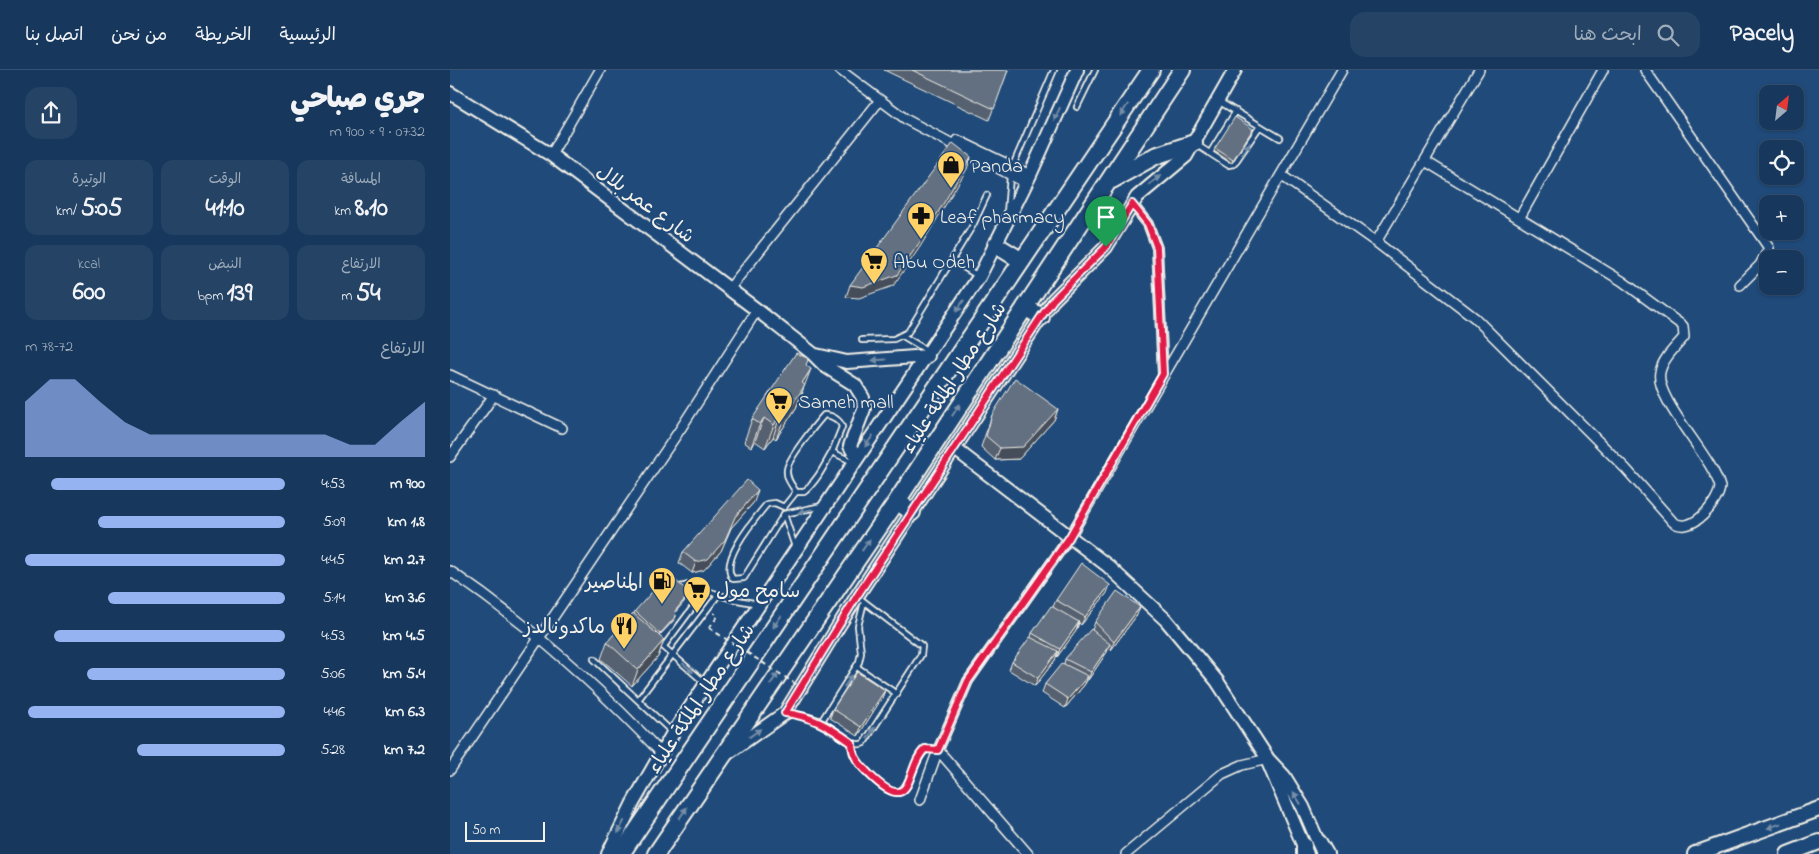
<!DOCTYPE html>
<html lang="ar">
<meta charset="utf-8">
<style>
body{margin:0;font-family:"Indie Flower","Playpen Sans Arabic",sans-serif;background:#244365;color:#f1f3f6;direction:rtl;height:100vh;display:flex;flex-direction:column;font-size:19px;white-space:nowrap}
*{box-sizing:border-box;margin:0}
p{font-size:16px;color:#9eacbb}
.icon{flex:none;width:28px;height:28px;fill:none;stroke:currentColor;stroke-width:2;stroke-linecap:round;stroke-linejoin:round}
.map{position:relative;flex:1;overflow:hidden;direction:ltr}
.drawer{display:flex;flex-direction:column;background:#17385c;width:450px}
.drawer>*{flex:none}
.needle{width:32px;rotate:28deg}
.fabs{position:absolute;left:1309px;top:15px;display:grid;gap:10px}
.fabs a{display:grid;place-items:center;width:45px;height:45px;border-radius:10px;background:#17385c;box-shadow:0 1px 4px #0004,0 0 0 1px #365272;font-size:25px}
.scale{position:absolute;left:15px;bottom:12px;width:80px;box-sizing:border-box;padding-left:5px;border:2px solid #f4f1e8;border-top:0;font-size:14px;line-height:18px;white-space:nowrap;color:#f4f1e8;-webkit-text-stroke:4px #1f4a7a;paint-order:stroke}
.pin{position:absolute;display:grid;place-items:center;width:42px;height:42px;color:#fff;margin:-51px -21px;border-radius:50% 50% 50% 0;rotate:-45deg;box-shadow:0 0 5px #0007}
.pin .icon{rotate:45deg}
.round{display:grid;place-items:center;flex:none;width:52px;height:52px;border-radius:15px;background:#244365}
.overview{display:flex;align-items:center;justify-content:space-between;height:85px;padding:0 25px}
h1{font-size:28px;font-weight:800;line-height:38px}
.metrics{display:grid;grid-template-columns:repeat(3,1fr);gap:8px;height:85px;padding:5px 25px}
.metrics div{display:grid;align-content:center;border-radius:12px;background:#244365;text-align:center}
.metrics b{font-size:25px;font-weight:800}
.metrics small{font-size:14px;font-weight:400}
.metrics p{font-size:14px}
.chart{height:140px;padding:10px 25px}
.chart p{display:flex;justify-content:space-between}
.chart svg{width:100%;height:90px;margin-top:5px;fill:#95b2f1;opacity:.7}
ul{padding:0 25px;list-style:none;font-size:16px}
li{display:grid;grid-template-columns:80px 60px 1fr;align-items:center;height:38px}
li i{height:12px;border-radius:6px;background:#95b2f1}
header{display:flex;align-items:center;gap:30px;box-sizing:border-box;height:70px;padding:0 25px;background:#17385c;border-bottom:1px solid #365272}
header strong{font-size:24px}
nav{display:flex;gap:28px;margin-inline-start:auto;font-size:18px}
.search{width:350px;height:45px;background:#244365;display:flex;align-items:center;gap:12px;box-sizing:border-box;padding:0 18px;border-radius:15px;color:#9eacbb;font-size:19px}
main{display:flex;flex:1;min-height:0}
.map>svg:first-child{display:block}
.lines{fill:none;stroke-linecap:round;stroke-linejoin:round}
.lane-casing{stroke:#f4f1e8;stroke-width:8}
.street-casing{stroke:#f4f1e8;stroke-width:12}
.secondary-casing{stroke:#f4f1e8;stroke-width:16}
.primary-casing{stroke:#f4f1e8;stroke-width:18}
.highway-casing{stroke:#f4f1e8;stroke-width:20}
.path{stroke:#f4f1e8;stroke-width:2;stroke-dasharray:5 4;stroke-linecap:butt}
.lane{stroke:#1f4a7a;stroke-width:4.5}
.street{stroke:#1f4a7a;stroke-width:9}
.secondary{stroke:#1f4a7a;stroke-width:12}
.primary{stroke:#1f4a7a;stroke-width:14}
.highway{stroke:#1f4a7a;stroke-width:16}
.path-bridge{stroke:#f4f1e8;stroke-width:2;stroke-dasharray:5 4;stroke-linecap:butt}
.wall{fill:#54606f;stroke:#f4f1e8}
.shaded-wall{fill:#454e5a;stroke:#f4f1e8}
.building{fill:#627081;stroke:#f4f1e8}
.oneway{fill:#748da6}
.route-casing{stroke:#fff;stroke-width:10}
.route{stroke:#e11d48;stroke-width:6}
.labels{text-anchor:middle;stroke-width:4;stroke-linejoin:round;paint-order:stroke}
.poi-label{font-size:20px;fill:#f4f1e8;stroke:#1f4a7a;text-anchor:start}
.street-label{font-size:20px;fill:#f4f1e8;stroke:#1f4a7a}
</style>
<header>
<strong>Pacely</strong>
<div class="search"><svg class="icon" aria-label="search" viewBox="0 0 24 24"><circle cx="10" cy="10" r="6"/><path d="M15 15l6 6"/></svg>ابحث هنا</div>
<nav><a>الرئيسية</a><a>الخريطة</a><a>من نحن</a><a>اتصل بنا</a></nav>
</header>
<main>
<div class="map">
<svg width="1369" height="784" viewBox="0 0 1369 784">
<rect width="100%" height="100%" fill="#1f4a7a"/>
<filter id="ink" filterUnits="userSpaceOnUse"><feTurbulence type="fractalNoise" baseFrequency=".02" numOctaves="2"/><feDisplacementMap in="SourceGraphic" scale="10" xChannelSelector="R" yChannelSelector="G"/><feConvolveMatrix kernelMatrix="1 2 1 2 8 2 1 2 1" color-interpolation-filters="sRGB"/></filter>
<g filter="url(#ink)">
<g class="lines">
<defs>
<path id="lane" d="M627,37L645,0
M810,56L830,68
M747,75L778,95L784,94L810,56L770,32
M760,83L786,41
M562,98L604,0
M557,143L560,106
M502,190L528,206
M453,266L478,281
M412,270L444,269L458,262L523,155L537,125
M346,422H354C367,411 374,396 382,382L403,392
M334,444L294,508L283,509C268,491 305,449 317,434L325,433L334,437L346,422C342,415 336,409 337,400C337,390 366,354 374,345C382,345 390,350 392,357L382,382
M334,444L345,477
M334,444L372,436
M230,517L239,515L282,529L309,534
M208,572L255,613
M214,576L255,521
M144,589L222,662
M407,597L447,624
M188,630L268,525
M336,643C348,645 360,646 371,651C383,657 401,680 414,673L471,585L472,576L408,527
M371,652L409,592L411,583L408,556L414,532
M402,673C402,685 408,692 415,700C467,758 455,686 480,678L488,680"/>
<path id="street" d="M390,0L457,50L576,113
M1195,0L1319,178L1310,195L1290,215
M507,70L580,105
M101,85L150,0
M831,105L926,172L1025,248L1176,399L1223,452C1241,465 1268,434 1270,417C1262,386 1204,329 1210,302C1213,288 1226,277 1234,267L1233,256L1172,211L975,91
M682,134L698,154L707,178L713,304
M1070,147L1153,0
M926,172L1029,0
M279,219L430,30
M0,305L112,358
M0,387L44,325
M0,501C78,554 147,615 211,683
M488,680L578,784
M0,700L231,358L307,240
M470,730L488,680L518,611L619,468L892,0
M676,784L772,704L792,695L818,689"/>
<path id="secondary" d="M0,23L101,85L307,240L362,283L375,296L405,315L413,328L414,339L400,376L407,389
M366,285L397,292L478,286
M505,379L658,496L716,550L767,611L818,689L834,706L853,737L872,781
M278,683L335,643L407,526L591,247L603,230L656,177L687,127L736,86L785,0
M818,692L857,784
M158,784L183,733L223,663L529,207L580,105L627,0"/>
<path id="primary" d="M869,772L876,784
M854,784V775
M1245,784L1369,739
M1338,784L1369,772"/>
<path id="highway" d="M662,110L705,86L744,73
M546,175L572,191
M575,237L591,247
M447,431L462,442
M171,784L701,0
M206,784L447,431L732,0"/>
</defs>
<use href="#lane" class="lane-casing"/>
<use href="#street" class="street-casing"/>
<use href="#secondary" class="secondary-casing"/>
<use href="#primary" class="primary-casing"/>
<use href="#highway" class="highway-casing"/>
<path class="path" d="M259,558L268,546L264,543"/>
<use href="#lane" class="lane"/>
<use href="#street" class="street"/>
<use href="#secondary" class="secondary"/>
<use href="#primary" class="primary"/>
<use href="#highway" class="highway"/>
<path class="path-bridge" d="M259,558L358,622"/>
</g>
<path class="wall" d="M434,0H558L539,50Z
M803,59L782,93L764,81L765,78Z
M353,322L346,338L326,369L323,367L315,378L305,371L301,377L294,372L302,349Z
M608,339L604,350L569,389L545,390L531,377L542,345Z
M304,432L281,458L271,481L254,500L242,503L229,493L233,482Z
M657,523L631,555L629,553L626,561L607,587L606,586L605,590L585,616L559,600L562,592L581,567L582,563L603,537L606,530Z
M239,526L225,542L226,546L225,549L209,566L214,570L208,587L182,616L151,589L157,572L184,544L185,541Z
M687,545L661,580L658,578L657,582L638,610H637L635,614L615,638L592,623L595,614L614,594L615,589L642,560L645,552Z
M435,620L432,628L408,666L380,648L383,639Z"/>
<path class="shaded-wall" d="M803,59L802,62L782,93L783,90Z
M521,87L517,99L470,177L443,216L409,228L396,227L400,215Z
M361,299L346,338L326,369L335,346L352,313Z
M608,339L604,350L569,389L545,390L550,378Z
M331,343L323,367L315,378L324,355Z
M314,348L305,371L301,377L310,354Z
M308,420L304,432L281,458L271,481L254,500L242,503L246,492Z
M660,515L657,523L631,555L635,547Z
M240,523L239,526L224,544L225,541Z
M690,537L687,545L661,580L664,572Z
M226,546L225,549L209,566L210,564Z
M629,552L626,561L607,587L610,579Z
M214,570L208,587L182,616L188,600Z
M660,574L657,582L638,610L641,602Z
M608,581L605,590L585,616L588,608Z
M638,606L635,614L615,638L618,629Z
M435,620L432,628L408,666L411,657Z"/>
<path class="building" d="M462,0H558L544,39Z
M785,47L803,59L783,90L765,78Z
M503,73L521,87L474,166L447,205L413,217L400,215Z
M346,283L357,288L358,290L356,295L361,299L352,313L355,315L335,346L331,343L324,355L314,348L310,354L302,349Z
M565,308L608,339L573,377L550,378L536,366L542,345Z
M297,410L308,420L285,447L275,470L258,489L246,492L233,482Z
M631,493L660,515L635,547L606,530Z
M218,504L240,523L225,541L226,546L210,564L185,541Z
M667,521L690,537L664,572L645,552Z
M601,536L629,552L610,579L582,563Z
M183,543L214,570L188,600L157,572Z
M641,559L660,574L641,602L615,589Z
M580,567L608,581L588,608L562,592Z
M612,593L638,606L618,629L595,614Z
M407,602L435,620L411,657L383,639Z"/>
<defs><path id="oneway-solid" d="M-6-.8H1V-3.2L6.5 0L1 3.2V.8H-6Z" transform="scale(1.25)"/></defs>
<g class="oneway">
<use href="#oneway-solid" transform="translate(674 40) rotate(124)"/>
<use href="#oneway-solid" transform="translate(607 44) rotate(114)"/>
<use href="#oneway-solid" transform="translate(796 79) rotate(-58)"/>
<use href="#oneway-solid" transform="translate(705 110) rotate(-38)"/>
<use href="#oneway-solid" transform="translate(510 236) rotate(123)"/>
<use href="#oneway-solid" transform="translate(429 290) rotate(176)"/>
<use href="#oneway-solid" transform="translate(506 340) rotate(-57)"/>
<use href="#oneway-solid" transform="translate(419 371) rotate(125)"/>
<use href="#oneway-solid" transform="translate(355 441) rotate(166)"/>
<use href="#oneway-solid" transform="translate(416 475) rotate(-55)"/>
<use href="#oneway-solid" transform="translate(327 552) rotate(124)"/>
<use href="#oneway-solid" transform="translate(238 598) rotate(41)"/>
<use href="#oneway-solid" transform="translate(324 609) rotate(-55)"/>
<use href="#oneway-solid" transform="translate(398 611) rotate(-57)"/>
<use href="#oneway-solid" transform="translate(305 663) rotate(-36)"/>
<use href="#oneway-solid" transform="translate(421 663) rotate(-57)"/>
<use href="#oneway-solid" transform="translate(847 728) rotate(-122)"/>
<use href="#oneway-solid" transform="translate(233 743) rotate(-56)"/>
<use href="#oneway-solid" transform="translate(1324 756) rotate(160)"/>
<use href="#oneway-solid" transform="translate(171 757) rotate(117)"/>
</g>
</g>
<g class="lines" filter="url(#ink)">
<defs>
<path id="route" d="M682,134L698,154L707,178L713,304L619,468L518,611L488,680L475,679C455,697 465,748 421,706C411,696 402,687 402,673C380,657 362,646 335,643L407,526L591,247L603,230L656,177Z"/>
</defs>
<use href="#route" class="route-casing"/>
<use href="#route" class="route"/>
</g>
<defs>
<symbol id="shop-pin" viewBox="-11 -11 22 30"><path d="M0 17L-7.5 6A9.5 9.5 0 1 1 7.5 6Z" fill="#ffd166" stroke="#1f4a7a"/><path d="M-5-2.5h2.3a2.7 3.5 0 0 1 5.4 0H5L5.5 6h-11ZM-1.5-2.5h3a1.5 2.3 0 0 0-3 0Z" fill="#111"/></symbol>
<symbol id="pharmacy-pin" viewBox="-11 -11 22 30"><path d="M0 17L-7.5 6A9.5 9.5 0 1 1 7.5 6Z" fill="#ffd166" stroke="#1f4a7a"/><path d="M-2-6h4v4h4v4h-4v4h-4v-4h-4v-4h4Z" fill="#111"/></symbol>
<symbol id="supermarket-pin" viewBox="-11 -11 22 30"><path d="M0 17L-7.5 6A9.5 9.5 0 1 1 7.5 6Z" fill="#ffd166" stroke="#1f4a7a"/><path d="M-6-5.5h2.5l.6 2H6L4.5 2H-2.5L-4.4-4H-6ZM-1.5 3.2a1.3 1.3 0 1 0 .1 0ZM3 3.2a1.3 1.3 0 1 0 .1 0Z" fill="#111"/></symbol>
<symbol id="fuel-pin" viewBox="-11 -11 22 30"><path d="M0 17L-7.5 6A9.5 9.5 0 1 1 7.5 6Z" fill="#ffd166" stroke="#1f4a7a"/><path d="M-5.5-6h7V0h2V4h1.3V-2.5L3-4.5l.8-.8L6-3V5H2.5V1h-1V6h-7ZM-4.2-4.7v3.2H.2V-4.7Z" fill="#111"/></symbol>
<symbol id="restaurant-pin" viewBox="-11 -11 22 30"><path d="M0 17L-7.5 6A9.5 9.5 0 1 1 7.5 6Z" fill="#ffd166" stroke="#1f4a7a"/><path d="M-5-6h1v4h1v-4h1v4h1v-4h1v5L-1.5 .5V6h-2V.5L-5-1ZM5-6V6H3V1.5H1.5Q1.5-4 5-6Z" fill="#111"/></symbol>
</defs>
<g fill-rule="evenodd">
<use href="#shop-pin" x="485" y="79" width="32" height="43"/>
<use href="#pharmacy-pin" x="455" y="130" width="32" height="43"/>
<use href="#supermarket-pin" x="408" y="175" width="32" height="43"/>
<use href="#supermarket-pin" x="313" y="315" width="32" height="43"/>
<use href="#fuel-pin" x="196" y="495" width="32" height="43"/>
<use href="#supermarket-pin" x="231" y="504" width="32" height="43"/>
<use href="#restaurant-pin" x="158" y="540" width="32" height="43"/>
</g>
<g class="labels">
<g class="poi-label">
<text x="520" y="102">Panda</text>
<text x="490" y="153">Leaf pharmacy</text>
<text x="443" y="198">Abu Odeh</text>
<text x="348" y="338">Sameh mall</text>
<text x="193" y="518" text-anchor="end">المناصير</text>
<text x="266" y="527">سامح مول</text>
<text x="155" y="563" text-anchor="end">ماكدونالدز</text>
</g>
<g class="street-label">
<text transform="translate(196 133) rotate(37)" y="7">شارع عمر بلال</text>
<text transform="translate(503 307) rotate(-57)" y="7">شارع مطار الملكة علياء</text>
<text transform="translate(250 628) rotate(-56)" y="7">شارع مطار الملكة علياء</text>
</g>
</g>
</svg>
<div class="fabs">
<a><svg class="needle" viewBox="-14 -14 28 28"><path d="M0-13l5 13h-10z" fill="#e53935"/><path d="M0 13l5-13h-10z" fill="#9eacbb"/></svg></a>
<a><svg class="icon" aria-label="locate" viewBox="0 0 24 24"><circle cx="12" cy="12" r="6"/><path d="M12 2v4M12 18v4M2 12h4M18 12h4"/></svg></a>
<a>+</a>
<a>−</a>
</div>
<div class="scale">50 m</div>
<div class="pin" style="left:656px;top:177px;background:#1e9e55"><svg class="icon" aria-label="arrive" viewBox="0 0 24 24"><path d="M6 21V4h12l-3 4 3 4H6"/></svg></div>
</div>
<section class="drawer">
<div class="overview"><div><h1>جري صباحي</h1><p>07:32 · 9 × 900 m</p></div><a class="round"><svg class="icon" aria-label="share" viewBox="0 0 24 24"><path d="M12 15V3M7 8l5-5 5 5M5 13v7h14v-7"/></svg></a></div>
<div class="metrics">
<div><p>المسافة</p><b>8.10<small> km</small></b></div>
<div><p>الوقت</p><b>41:10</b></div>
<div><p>الوتيرة</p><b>5:05<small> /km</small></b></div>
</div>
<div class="metrics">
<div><p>الارتفاع</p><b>54<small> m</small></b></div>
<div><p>النبض</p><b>139<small> bpm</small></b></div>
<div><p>kcal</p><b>600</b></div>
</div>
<div class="chart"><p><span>الارتفاع</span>72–78 m</p>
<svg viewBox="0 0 160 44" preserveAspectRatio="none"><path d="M0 44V17L10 6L20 6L30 17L40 27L50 33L60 33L70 33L80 33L90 33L100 33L110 33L120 33L130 38L140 38L150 27L160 17V44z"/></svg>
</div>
<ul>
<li><b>900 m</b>4:53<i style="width:90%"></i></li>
<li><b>1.8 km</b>5:09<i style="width:72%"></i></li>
<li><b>2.7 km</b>4:45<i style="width:100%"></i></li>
<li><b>3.6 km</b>5:14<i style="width:68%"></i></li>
<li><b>4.5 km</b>4:53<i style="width:89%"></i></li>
<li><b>5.4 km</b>5:06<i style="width:76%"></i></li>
<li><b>6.3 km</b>4:46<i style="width:99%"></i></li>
<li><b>7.2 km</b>5:28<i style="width:57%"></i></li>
</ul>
</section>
</main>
